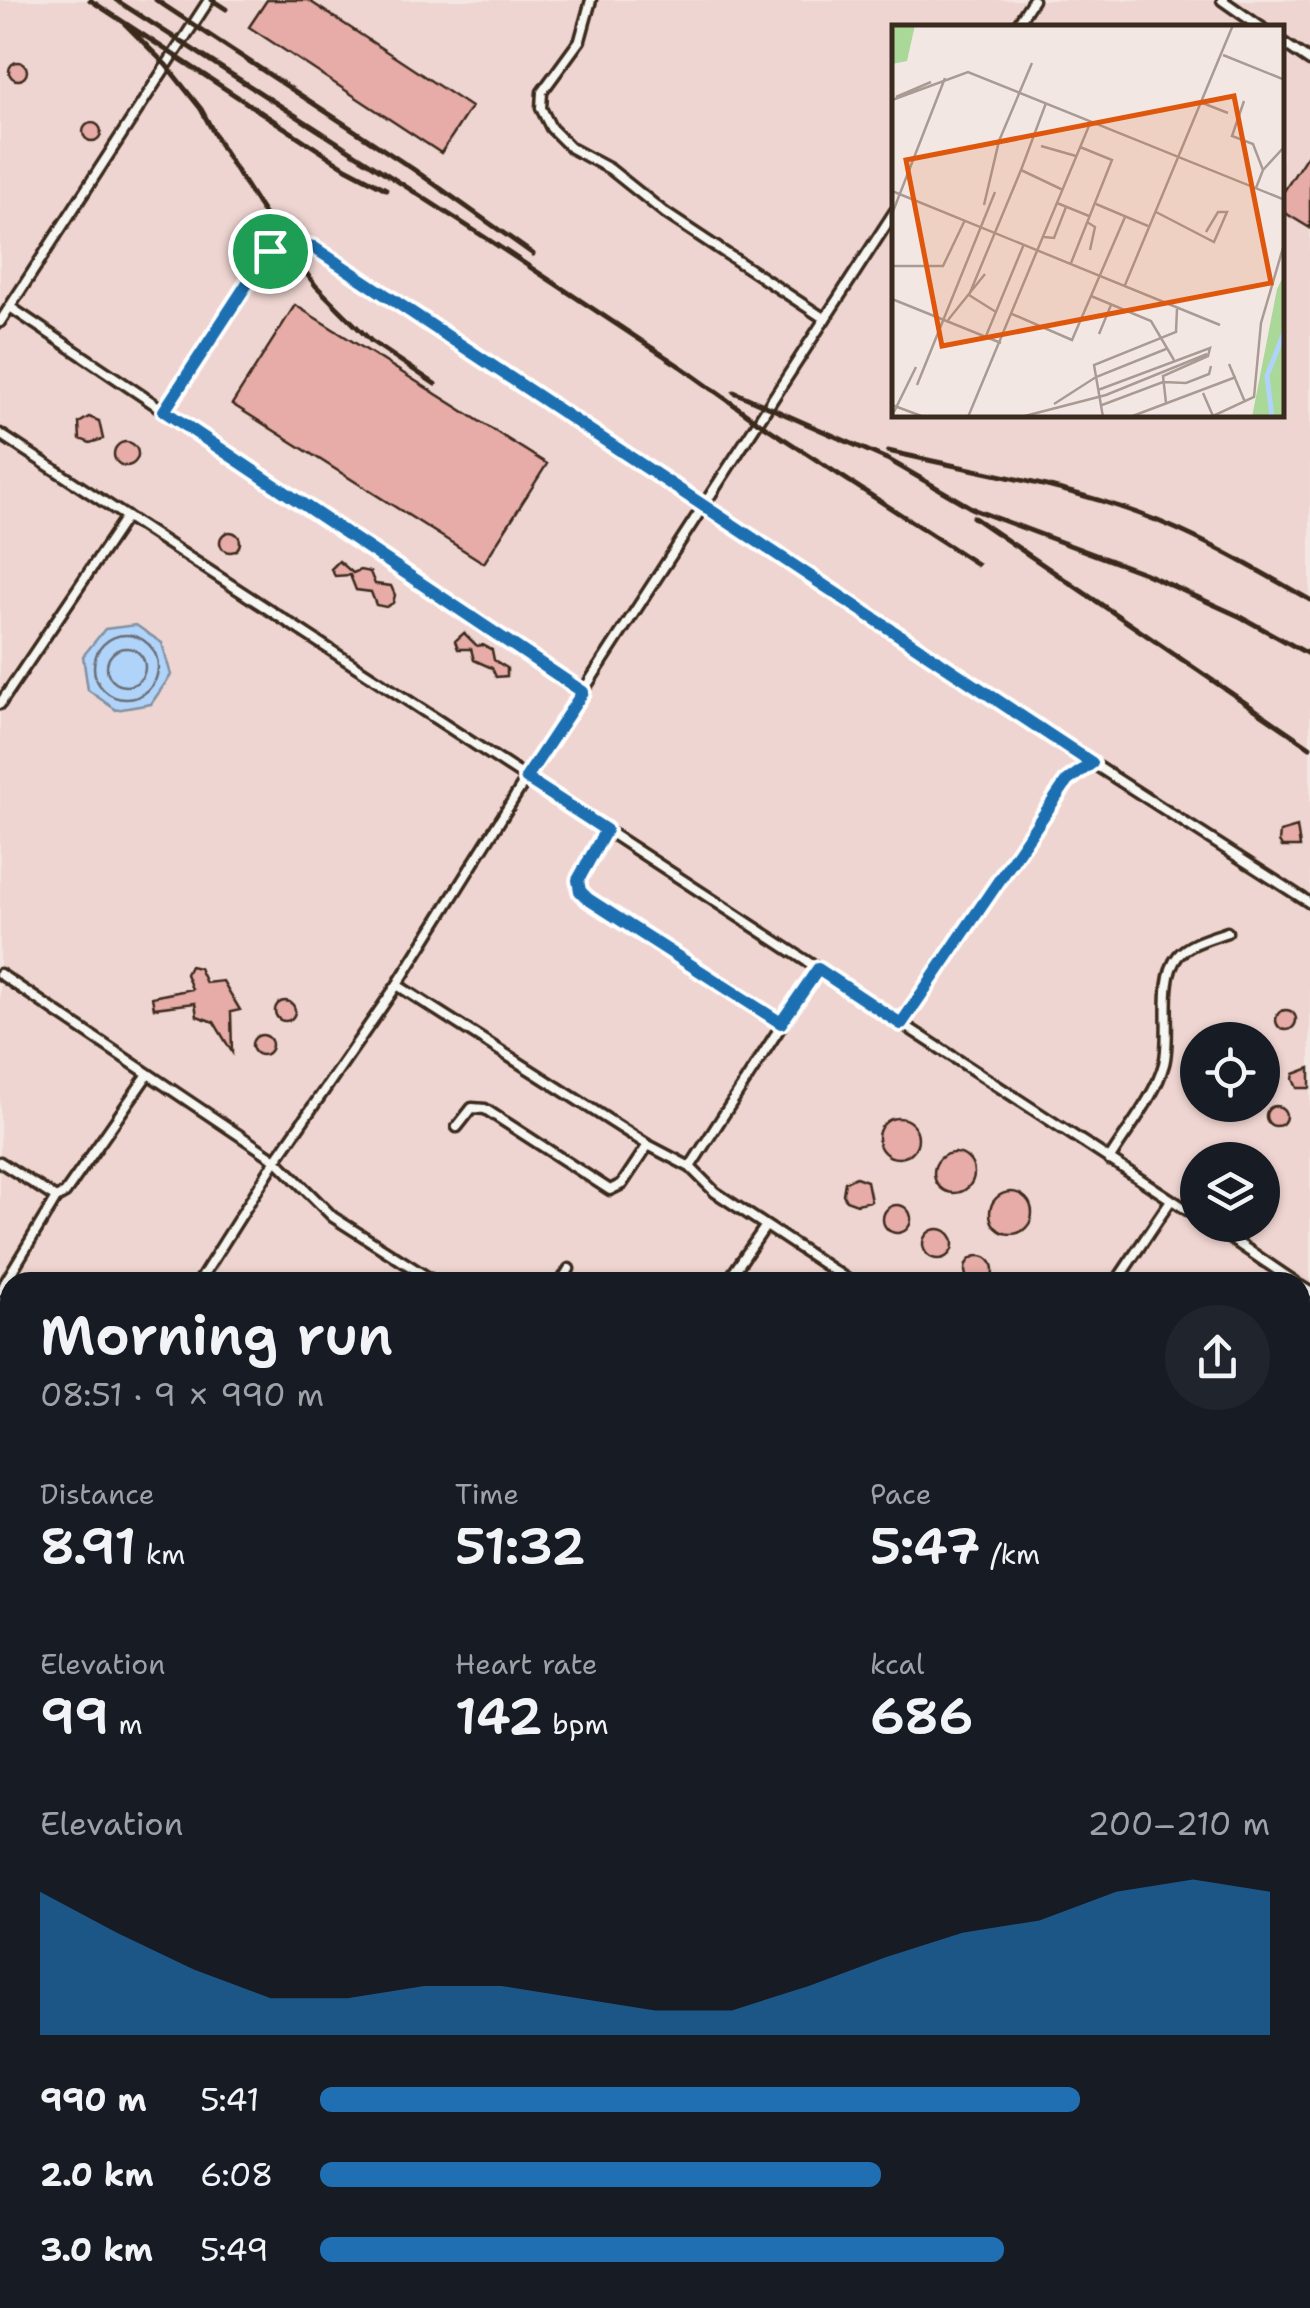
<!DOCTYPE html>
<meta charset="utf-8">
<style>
body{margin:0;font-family:"Shantell Sans",sans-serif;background:#20242c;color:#f1f3f6;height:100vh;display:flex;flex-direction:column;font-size:38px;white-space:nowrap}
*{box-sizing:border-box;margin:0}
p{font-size:32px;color:#9ea1a6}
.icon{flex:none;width:55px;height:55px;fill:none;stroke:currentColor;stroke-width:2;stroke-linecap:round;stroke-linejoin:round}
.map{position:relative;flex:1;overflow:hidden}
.side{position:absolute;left:0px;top:1272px;width:1310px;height:1038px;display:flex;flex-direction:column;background:#171b24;border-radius:30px 30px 0 0;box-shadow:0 2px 8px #0004}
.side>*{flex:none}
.fabs{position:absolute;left:1180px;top:1022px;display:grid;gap:20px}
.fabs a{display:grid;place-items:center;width:100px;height:100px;border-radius:50%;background:#171b24;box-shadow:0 2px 8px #0004;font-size:50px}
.pin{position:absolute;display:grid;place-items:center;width:85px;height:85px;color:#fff;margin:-42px;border:5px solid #fff;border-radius:50%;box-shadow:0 2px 10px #0007}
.round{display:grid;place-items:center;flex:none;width:105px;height:105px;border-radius:52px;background:#20242c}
.head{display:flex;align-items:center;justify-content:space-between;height:170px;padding:0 40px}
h1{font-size:55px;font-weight:600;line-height:75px}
.metrics{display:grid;grid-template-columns:repeat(3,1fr);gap:15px;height:170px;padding:10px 40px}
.metrics div{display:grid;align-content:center}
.metrics b{font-size:50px;font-weight:600}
.metrics small{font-size:28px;font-weight:400}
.metrics p{font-size:28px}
.chart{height:280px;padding:20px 40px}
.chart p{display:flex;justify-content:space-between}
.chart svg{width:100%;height:180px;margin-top:10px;fill:#1f6fb2;opacity:.7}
ul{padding:0 40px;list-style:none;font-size:32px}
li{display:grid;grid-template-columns:160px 120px 1fr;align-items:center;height:75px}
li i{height:25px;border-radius:12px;background:#1f6fb2}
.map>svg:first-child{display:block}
.built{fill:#efd5d1;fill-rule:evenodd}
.water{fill:#b0d4f9;stroke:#8190a1;stroke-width:2.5}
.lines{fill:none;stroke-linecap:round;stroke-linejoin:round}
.shore{stroke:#6a6e76;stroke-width:2.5}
.building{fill:#e7aca7;stroke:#3b2a1e;stroke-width:2.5}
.service-casing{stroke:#3b2a1e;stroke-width:15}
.service{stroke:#f6f6f2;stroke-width:8}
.rail{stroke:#3b2a1e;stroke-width:5}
.route-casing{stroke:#fff;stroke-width:20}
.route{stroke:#1f6fb2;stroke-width:12}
.inset-river{fill:none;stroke:#b0d4f9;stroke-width:5}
.inset-road{fill:none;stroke:#a99b94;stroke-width:2.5}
.view{fill:#df570d;fill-opacity:0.15;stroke:#df570d;stroke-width:5}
.inset-edge{fill:none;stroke:#3b2a1e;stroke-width:5}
</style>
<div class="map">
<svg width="1310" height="2308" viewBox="0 0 1310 2308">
<rect width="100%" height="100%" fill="#f3e7e3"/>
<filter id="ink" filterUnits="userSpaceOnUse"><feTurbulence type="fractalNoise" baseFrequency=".01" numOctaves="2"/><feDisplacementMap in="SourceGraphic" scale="20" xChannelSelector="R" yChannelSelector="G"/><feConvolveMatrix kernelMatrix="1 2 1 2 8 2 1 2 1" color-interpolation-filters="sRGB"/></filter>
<g filter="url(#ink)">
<path class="built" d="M0,0H1310V2308H0ZM895,28H1282V415H895ZM1198,1040H1262V1105H1198ZM1198,1160H1262V1225H1198ZM10,1282H1300V2300H10Z"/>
<path class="water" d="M136,625L162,643L171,675L151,704L116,710L88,690L83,656L105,629Z
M323,2300H416L412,2308H324Z"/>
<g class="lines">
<path class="shore" d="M94 667a32 32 0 1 1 64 0a32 32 0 1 1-64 0Z
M107 667a19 19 0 1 1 38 0a19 19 0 1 1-38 0Z"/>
</g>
<path class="building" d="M267,0H308L471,107L441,153L249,27Z
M9 71a9 9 0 1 1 18 0a9 9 0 1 1-18 0Z
M83 132a9 9 0 1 1 18 0a9 9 0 1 1-18 0Z
M1310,151V228L1282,211V194Z
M295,305L547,464L484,563L232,404Z
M89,417L99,421L103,439L90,443L80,439L79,423Z
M114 454a12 12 0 1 1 24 0a12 12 0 1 1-24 0Z
M220 542a10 10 0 1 1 20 0a10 10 0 1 1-20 0Z
M339,561L353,573L360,570L370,572L375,584L391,586L395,595L393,603L386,607L376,605L371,592L356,590L350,575L335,576L331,569Z
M464,633L477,646L483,645L492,650L494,660L507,668V676L496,677L492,668L474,660L471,649H458L455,641Z
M1297,827L1300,847H1282L1279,842L1280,832Z
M190,966L199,968L206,983L223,981L240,1010L231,1012L232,1052L214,1022L197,1016L195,1003L154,1008L152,997L192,989L186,974Z
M275 1011a10 10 0 1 1 20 0a10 10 0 1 1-20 0Z
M1276 1020a10 10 0 1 1 20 0a10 10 0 1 1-20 0Z
M252 1045a10 10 0 1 1 20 0a10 10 0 1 1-20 0Z
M1310,1068V1088H1297L1293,1079L1294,1074Z
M1266 1116a10 10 0 1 1 20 0a10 10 0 1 1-20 0Z
M878 1138a20 20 0 1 1 40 0a20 20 0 1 1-40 0Z
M934 1173a20 20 0 1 1 40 0a20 20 0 1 1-40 0Z
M856,1177L867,1181L871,1201L857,1204L846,1200L843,1194L845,1182Z
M990 1213a21 21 0 1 1 42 0a21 21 0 1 1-42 0Z
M883 1219a14 14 0 1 1 28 0a14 14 0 1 1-28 0Z
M923 1244a15 15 0 1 1 30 0a15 15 0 1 1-30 0Z
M965 1270a14 14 0 1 1 28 0a14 14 0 1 1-28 0Z"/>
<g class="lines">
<defs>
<path id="service" d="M591,0L580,40L542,92L541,108L551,128L571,148L610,169L665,213L825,319
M1222,0L1262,28
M1015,28L1033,0
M1282,42L1310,61
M10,307L583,692
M0,322L209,0
M165,411L270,251L287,242L313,247L1092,763
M0,434L1198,1217
M0,704L126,517
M606,830L577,880L580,891L588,899L781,1023
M0,974L276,1160L333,1217L435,1282
M397,985L648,1145L690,1167L715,1192L851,1282
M901,1024L1067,781L1092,763L1310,903
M457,1127L472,1108L485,1109L610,1190L622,1184L648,1145
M1109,1160C1127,1130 1155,1097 1164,1064C1172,1034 1158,980 1178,956C1189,943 1211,938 1227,932
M0,1162L56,1198
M690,1167L818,969
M1211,1225L1295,1282
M199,1282L276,1160L397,985L526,779L895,211
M561,1282L569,1269
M727,1282L765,1227
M1116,1282L1171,1200
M1300,1286L1310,1292
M0,1291L56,1198L65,1193L148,1074
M0,1318L10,1323
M1300,1350L1310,1334
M0,1568L10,1555
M1300,2058L1310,2065
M1300,2094L1310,2078
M1155,2300L1168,2308
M675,2308L680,2300
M1004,2308L1009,2300"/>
</defs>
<use href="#service" class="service-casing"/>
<use href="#service" class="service"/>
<path class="rail" d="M90,0L346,168L386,189
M116,0L489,240L684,369L758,422L977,564
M156,0L413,169L533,254
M212,0L226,9
M126,25L166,65L201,109L223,150L279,237L316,286L371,341L435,384
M734,392L889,460L975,510L1144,573L1241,617L1310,655
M888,451C972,471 1060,484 1140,514C1200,536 1255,569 1310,600
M973,517L1310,747"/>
</g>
</g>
<g class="lines" filter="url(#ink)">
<defs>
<path id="route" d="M287,242L313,247L1092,763L1067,781L901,1024L818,969L781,1023L588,899L580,891L578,880L606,830L526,778L583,692L164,411L260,264L278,244Z"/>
</defs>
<use href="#route" class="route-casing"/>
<use href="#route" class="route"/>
</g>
<g transform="translate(892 25)">
<rect width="392" height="392" fill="#f3e7e3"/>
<path d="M0,0H23L15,36L0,39ZM392,250V392H360L385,264Z" fill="#a9d898"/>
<path class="inset-river" d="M380,392L375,351L393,305"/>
<path class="inset-road" d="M331,30L393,55M4,72L39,57M0,75L76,47L393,175M352,76L340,111L361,119L371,145L364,163M308,77L336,88M154,78L129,145L171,165M149,121L184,131M371,145L393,121M0,166L328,300M165,178L197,191M204,179L256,201M92,180L107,116L140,38M264,187L322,217L335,187H326L314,207M0,189L53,53M195,197L203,202L198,225M152,212L162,213L174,182M179,238L220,135L188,122M0,241H51L73,195M233,260L341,0M199,271L259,296L282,335M0,274L109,318M104,287L77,270L129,145M120,289L180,315L233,192M56,295L93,249M207,309L219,280M94,311L132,219M337,339L353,377M25,360L103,167M206,365L318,323L316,331L271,351L274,378M311,368L321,391L362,372L369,298L393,216M162,379L204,352L274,324M0,380L32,392M210,380L271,357L294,358L317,349L319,341M0,391L24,342M76,392L199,96M129,392L214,370L315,329M211,392L202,340L284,307L285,284M238,392L344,352"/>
<path class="view" d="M342,71L379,258L50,321L14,135Z"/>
<rect width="392" height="392" class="inset-edge"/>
</g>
</svg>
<div class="fabs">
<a><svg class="icon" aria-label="locate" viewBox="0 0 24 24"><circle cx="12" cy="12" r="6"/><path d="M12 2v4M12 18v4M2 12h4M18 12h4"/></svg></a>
<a><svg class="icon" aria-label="layers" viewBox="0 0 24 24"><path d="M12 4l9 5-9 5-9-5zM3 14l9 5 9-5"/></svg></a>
</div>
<div class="pin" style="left:270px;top:251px;background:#1e9e55"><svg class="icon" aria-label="arrive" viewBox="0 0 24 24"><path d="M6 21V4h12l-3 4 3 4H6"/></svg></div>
<section class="side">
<div class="head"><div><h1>Morning run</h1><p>08:51 · 9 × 990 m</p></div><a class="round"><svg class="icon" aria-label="share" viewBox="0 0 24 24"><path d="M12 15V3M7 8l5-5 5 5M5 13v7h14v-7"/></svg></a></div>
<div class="metrics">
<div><p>Distance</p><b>8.91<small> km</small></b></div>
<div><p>Time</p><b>51:32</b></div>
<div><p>Pace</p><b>5:47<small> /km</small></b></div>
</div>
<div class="metrics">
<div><p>Elevation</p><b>99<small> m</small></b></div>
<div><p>Heart rate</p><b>142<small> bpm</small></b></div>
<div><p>kcal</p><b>686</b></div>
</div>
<div class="chart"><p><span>Elevation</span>200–210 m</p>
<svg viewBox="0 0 160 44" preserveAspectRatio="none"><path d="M0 44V9L10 19L20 28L30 35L40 35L50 32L60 32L70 35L80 38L90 38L100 32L110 25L120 19L130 16L140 9L150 6L160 9V44z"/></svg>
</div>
<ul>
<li><b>990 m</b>5:41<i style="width:80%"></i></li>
<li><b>2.0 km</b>6:08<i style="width:59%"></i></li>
<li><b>3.0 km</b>5:49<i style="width:72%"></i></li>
</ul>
</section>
</div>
